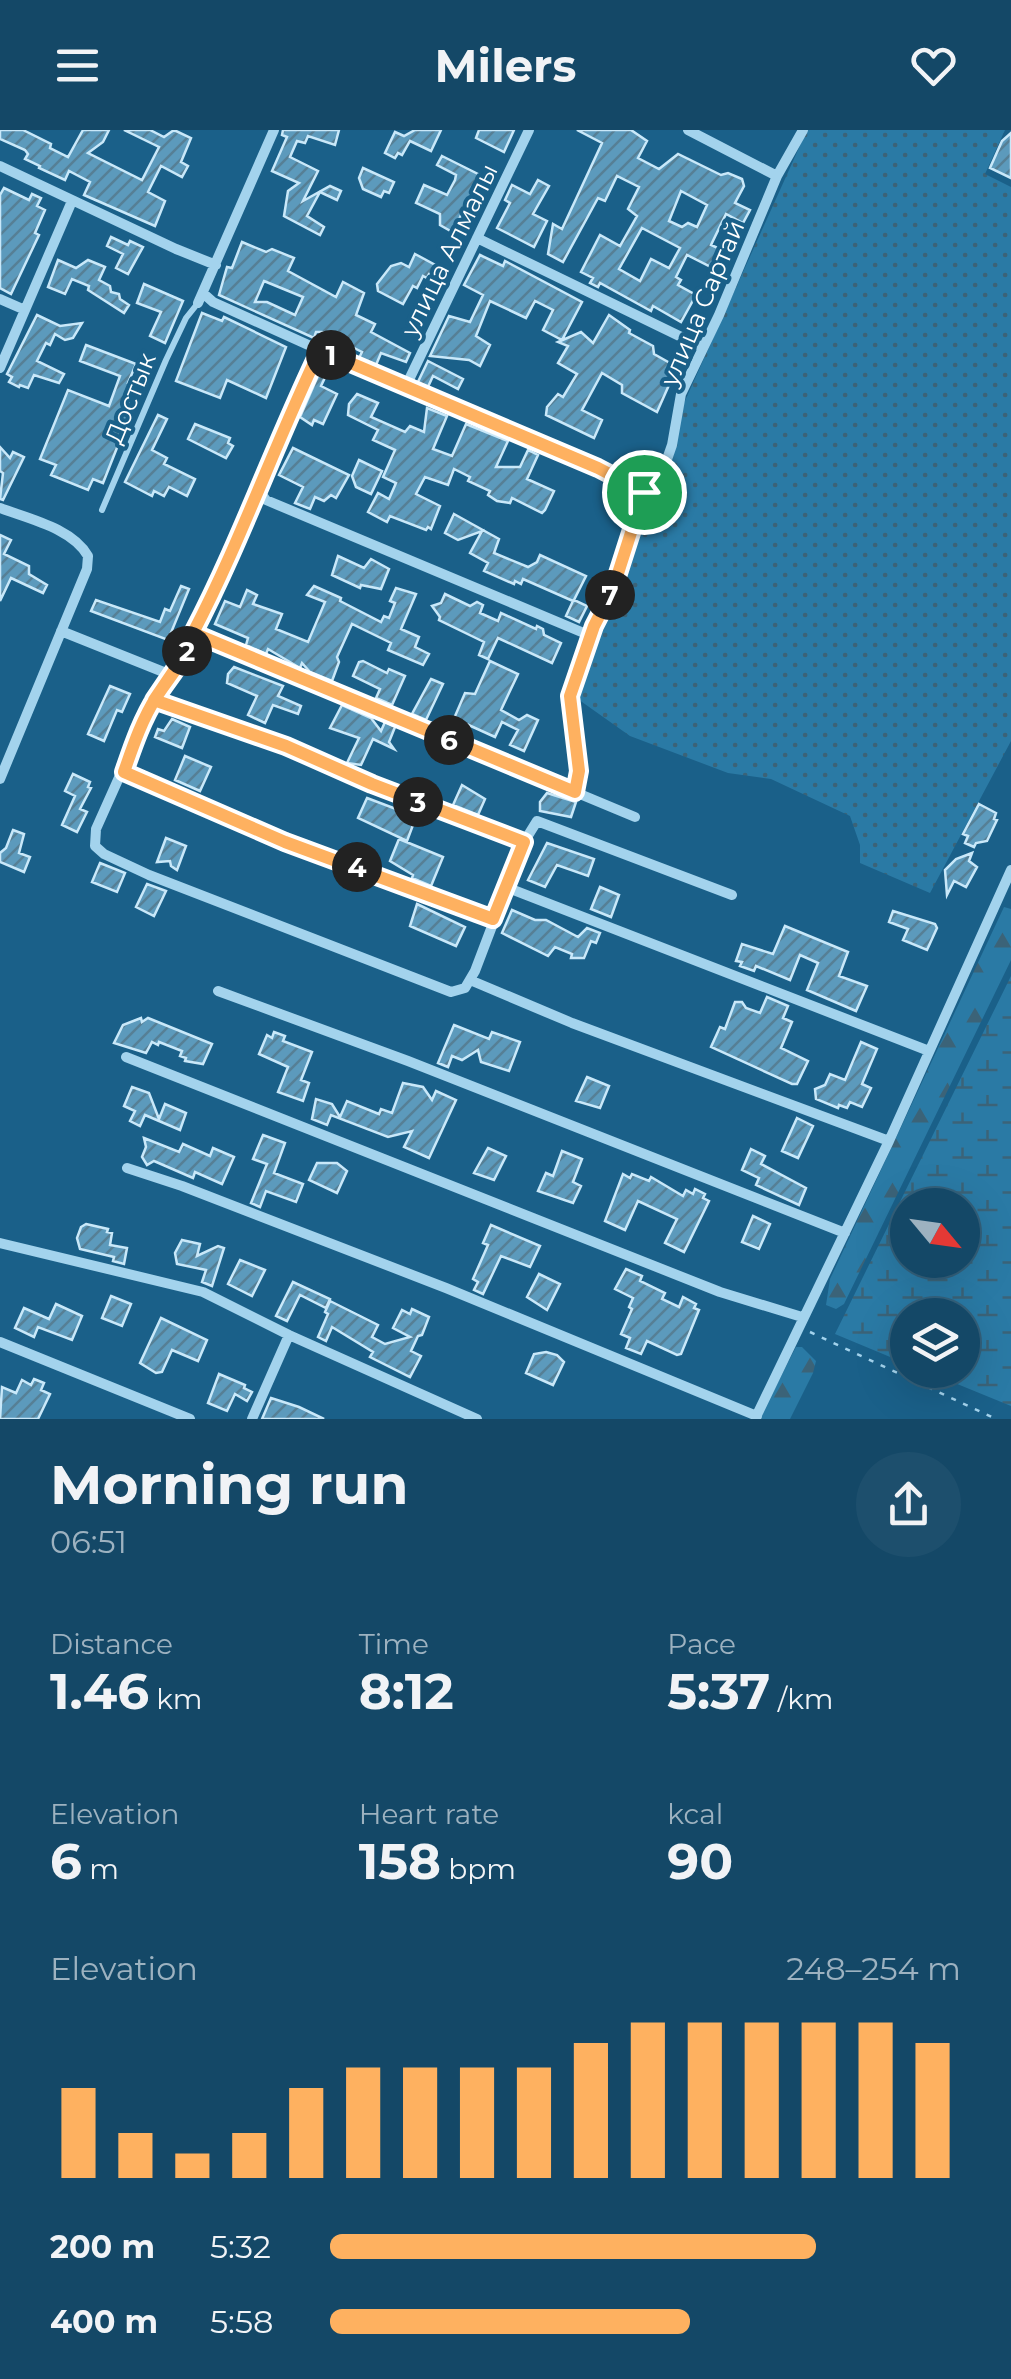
<!DOCTYPE html>
<meta charset="utf-8">
<style>
body{margin:0;font-family:Montserrat,sans-serif;background:#1d4f6d;color:#f1f3f6;height:100vh;display:flex;flex-direction:column;font-size:38px;white-space:nowrap}
*{box-sizing:border-box;margin:0}
p{font-size:32px;color:#9db2c0}
.icon{flex:none;width:55px;height:55px;fill:none;stroke:currentColor;stroke-width:2;stroke-linecap:round;stroke-linejoin:round}
.map{position:relative;height:1289px;overflow:hidden}
.sheet{display:flex;flex-direction:column;background:#144867;flex:1}
.sheet>*{flex:none}
.needle{width:65px;rotate:119deg}
.tools{position:absolute;left:890px;top:1058px;display:grid;gap:20px}
.tools a{display:grid;place-items:center;width:90px;height:90px;border-radius:50%;background:#144867;box-shadow:0 10px 40px #0002,0 0 0 2px #33607b;font-size:50px}
.pin{position:absolute;display:grid;place-items:center;width:85px;height:85px;color:#fff;margin:-42px;border:5px solid #fff;border-radius:50%;box-shadow:0 2px 10px #0007}
.km{position:absolute;width:50px;height:50px;margin:-25px;border-radius:50%;background:#222;color:#fff;font-size:28px;line-height:50px;text-align:center}
.round{display:grid;place-items:center;flex:none;width:105px;height:105px;border-radius:52px;background:#1d4f6d}
.headline{display:flex;align-items:center;justify-content:space-between;height:170px;padding:0 50px}
h1{font-size:55px;font-weight:700;line-height:75px}
.metrics{display:grid;grid-template-columns:repeat(3,1fr);gap:15px;height:170px;padding:10px 50px}
.metrics div{display:grid;align-content:center}
.metrics b{font-size:50px;font-weight:700}
.metrics small{font-size:28px;font-weight:400}
.metrics p{font-size:28px}
.chart{height:280px;padding:20px 50px}
.chart p{display:flex;justify-content:space-between}
.chart svg{width:100%;height:180px;margin-top:10px;stroke:#feb160;stroke-width:6}
ul{padding:0 50px;list-style:none;font-size:32px}
li{display:grid;grid-template-columns:160px 120px 1fr;align-items:center;height:75px}
li i{height:25px;border-radius:12px;background:#feb160}
header{display:flex;justify-content:space-between;align-items:center;height:130px;padding:0 50px;background:#144867;font-size:45px;font-weight:700}
.map>svg:first-child{display:block}
.grass{fill:url(#grass-dots)}
.forest{fill:url(#forest-firs)}
.wetland{fill:url(#wetland-marsh);fill-rule:evenodd}
.building{fill:url(#building-hatch);stroke:#c9e8f9;stroke-width:2.5;fill-rule:evenodd}
.lines{fill:none;stroke-linecap:round;stroke-linejoin:round}
.path{stroke:#a3d3ed;stroke-width:2.5;stroke-dasharray:5 8;stroke-linecap:butt}
.lane{stroke:#a3d3ed;stroke-width:6}
.street{stroke:#a3d3ed;stroke-width:10}
.route-casing{stroke:#fff;stroke-width:20}
.route{stroke:#feb160;stroke-width:12}
.labels{text-anchor:middle;stroke-width:8;stroke-linejoin:round;paint-order:stroke}
.street-label{font-size:25px;fill:#fff;stroke:#1a6089}
</style>
<header><svg class="icon" aria-label="menu" viewBox="0 0 24 24"><path d="M4 6h16M4 12h16M4 18h16"/></svg>Milers<svg class="icon" aria-label="heart" viewBox="0 0 24 24"><path d="M12 20l-8-8c-3-5 5-10 8-4 3-6 11-1 8 4z"/></svg></header>
<div class="map">
<svg width="1011" height="1289" viewBox="0 0 1011 1289">
<defs>
<pattern id="grass-dots" width="8" height="8" patternUnits="userSpaceOnUse" patternTransform="scale(2.5)"><rect width="8" height="8" fill="#2a7aa5"/><path d="M2 2h.1M6 6h.1" fill="none" stroke="#3b6378" stroke-width="1.8" stroke-linecap="round"/></pattern>
<pattern id="forest-firs" width="22" height="20" patternUnits="userSpaceOnUse" patternTransform="scale(2.5)"><rect width="22" height="20" fill="#2a7aa5"/><path d="M5 1l3.5 6h-7zM16 11l3.5 6h-7z" fill="#3b6378"/></pattern>
<pattern id="wetland-marsh" width="20" height="14" patternUnits="userSpaceOnUse" patternTransform="scale(2.5)"><rect width="20" height="14" fill="#2a7aa5"/><path d="M1 5h8M5 5V1M11 12h8M15 12V8" fill="none" stroke="#3b6378"/></pattern>
<pattern id="building-hatch" width="6" height="6" patternUnits="userSpaceOnUse" patternTransform="scale(2.5)"><rect width="6" height="6" fill="#5c9abc"/><path d="M-1 1l2-2M0 6l6-6M5 7l2-2" fill="none" stroke="#567f95"/></pattern>
</defs>
<rect width="100%" height="100%" fill="#1a6089"/>
<path class="grass" d="M807,0H1005L985,44L1011,57V611L930,763L860,733V715L850,686L771,649L728,643L630,606L575,567L623,439L643,368L660,355L673,327L684,273Z"/>
<path class="forest" d="M1004,777L1011,779V830L844,1174L836,1179L826,1175L830,1149Z
M796,1217H802L816,1231L813,1243L790,1289H759Z"/>
<path class="wetland" d="M1011,846V1276L923,1240H962V1185H908L907,1234L835,1204ZM908,1075H962V1130H908Z"/>
<path class="building" d="M0,0H23L51,14L50,18L68,27L83,0H109L103,12L88,23L142,50L159,17L124,0H150L164,7L174,0L191,8L181,32L188,36L182,47L161,36L148,62L165,71L155,96L84,65L90,52L69,41L65,50L39,38L40,36L25,29L28,24L25,20L0,9Z
M283,0H339L335,15L308,6L305,13L297,11L290,27L318,41L303,71L330,56L341,61L337,70L320,62L307,86L324,97L320,105L284,86L288,61L299,53L272,41L287,7L282,5Z
M415,0H441L431,21L410,11L402,25L398,23L395,28L385,23L395,2L404,6Z
M479,0H514L504,22L476,8Z
M577,0H631L647,11L638,28L659,39L678,24L721,45L728,43L742,49L744,56L735,73L750,80L743,93L726,84L711,115L720,119L724,128L720,135L716,133L713,138L687,125L676,147L681,150L678,155L696,165L681,192L653,176L651,181L600,153L598,157L590,153L593,148L581,142L600,105L620,116L637,86L628,79L639,57L617,46L605,71L598,68L563,132L548,124L553,94L562,99L602,13ZM681,61L707,75L697,97L688,93L682,97L669,91ZM642,98L680,118L669,138L651,129L640,151L619,139Z
M1011,3V48L990,38L1002,11Z
M442,26L484,47L470,74L466,72L454,103L440,95V84L416,73L424,55L447,65L455,50L456,45L437,35Z
M363,38L394,52L389,63L384,61L381,67L363,59L359,48Z
M538,50L549,56L533,84L547,91L534,117L497,98L510,73L505,70L512,55L530,64Z
M4,58L29,70L32,64L41,68L37,76L45,80L35,103L39,105L11,164L0,158V65Z
M111,107L128,115L130,111L143,117L128,144L116,138L123,124L107,116Z
M242,112L266,122L272,119L294,128L288,141L336,167L343,152L364,163L356,185L375,194L371,202L410,223L406,232L381,223L376,235L359,228L362,222L322,202H316L314,208L219,165L227,137L232,138ZM264,151L303,167L295,185L267,172H255Z
M415,124L439,137L434,146L429,144L427,148L423,146L417,158L413,156L403,174L378,161L377,154L391,136L401,133L409,137Z
M480,125L503,136L505,131L582,172L562,210L543,200L553,180L535,171L526,188L490,171L476,206L490,215L480,236L469,230L430,226L449,186L470,192L483,165L464,155Z
M58,130L76,138L88,130L105,137L99,150L110,156L111,162L119,164L120,169L129,175L124,183L88,160L89,156L72,149L65,164L48,157Z
M144,154L183,171L165,213L150,206L161,182L137,173Z
M202,183L222,191L224,187L286,217L266,268L227,250L220,268L176,251Z
M37,185L60,196L82,193L73,208L65,210L55,204L50,215L46,213L37,231L64,244L59,253L34,245L28,258L20,255L19,257L9,252L12,247L7,244Z
M609,185L630,200L629,203L653,216L654,224L677,237L657,282L622,263V255L602,243L582,280L602,290L594,308L546,285L547,277L558,264L563,267L577,244L558,233L568,216L558,212L581,202L593,213Z
M86,215L136,234L128,253L134,255L125,282L130,285L103,353L93,349L88,360L51,345L56,335L40,329L68,260L109,276L120,246L80,231Z
M428,231L463,249L458,259L433,246L427,259L417,254Z
M324,232L331,235L321,256L337,264L323,294L314,290L312,295L300,287Z
M357,264L378,273L371,287L405,302L410,296L424,302L427,278L447,286L433,319L452,326L466,294L508,311L496,337H520L528,320L538,325L527,349L554,361L545,380L542,383L512,368L510,373L497,371L488,365L490,361L468,351L470,347L454,339L448,355L425,347L416,364L440,376L431,399L428,397L426,400L390,386L387,392L368,382L378,363L389,369L396,353L383,347L395,320L373,310L378,300L348,285L349,274Z
M158,285L167,289L152,320L167,328L164,334L195,349L187,366L169,357L164,366L154,361L152,366L125,352Z
M195,294L230,308L228,313L233,316L226,328L188,309Z
M0,317L10,328L13,322L24,327L3,370L0,369L3,343L0,341Z
M293,318L349,345L336,368L331,365L324,371L315,367L310,379L295,373L303,357L279,345Z
M359,330L382,341L371,364L356,357L352,346Z
M454,384L499,409L494,423L528,437L537,432L540,425L586,446L574,470L587,476L579,492L566,486L573,471L523,449L521,454L515,451L514,454L484,441L488,433L470,423L482,401L458,410L445,403Z
M0,405L11,410L4,424L29,436V444L47,455L43,463L11,448L0,471Z
M338,426L364,438L371,429L389,439L381,459L361,455L360,458L332,445Z
M181,456L189,459L168,510L91,481L96,470L160,492L165,479L170,481Z
M314,456L341,468L340,471L381,492L384,486L389,488L395,473L390,471L396,458L416,464L401,499L419,507L415,517L429,524L423,535L388,520L391,513L352,494L337,527L339,532L332,551L310,542L302,533L300,538L268,519L266,524L246,515L248,508L215,494L225,471L240,477L247,460L257,465L253,474L282,484L276,499L308,512L325,472L307,465Z
M445,464L470,476L477,472L483,475L480,483L498,491L501,483L536,499L537,496L543,499L544,505L561,513L552,533L498,508L488,529L479,525L484,512L439,490L440,487L432,476L441,473Z
M363,531L387,543L389,539L405,546L392,575L376,568L380,559L353,546L359,532Z
M490,531L518,544L501,580L519,590L527,585L538,590L524,621L510,615L518,600L502,592L495,607L462,592L457,603L449,600L465,563L475,564Z
M234,537L283,556L278,566L301,576L298,584L273,575L265,593L248,585L257,566L227,553L228,544Z
M431,549L443,554L426,590L412,584Z
M110,556L130,564L122,582L117,580L104,611L88,604Z
M342,575L371,588L381,601L385,592L395,597L389,612L394,619L373,609L361,635L347,633L359,608L330,598Z
M172,589L190,597L182,618L155,607L158,599L164,601Z
M185,626L211,637L200,661L175,650Z
M73,644L90,652L88,657L91,658L80,679L87,682L77,702L62,695L75,666L65,661Z
M462,655L485,669L478,685L453,675Z
M547,663L576,672L571,687L540,681V672Z
M367,668L396,679L411,680L416,687L407,711L358,688Z
M979,674L996,683L994,689L997,690L987,711L976,713L974,717L965,713L968,706L963,704Z
M13,700L24,704L19,723L30,727L24,742L0,732V723L6,718Z
M166,708L186,716L177,740L171,736L170,731L157,732Z
M399,709L443,727L431,756L412,748L413,745L390,731Z
M547,713L594,729L588,746L557,735L545,757L528,750Z
M972,723L969,731L977,737L966,757L954,751L947,765L945,740L956,729Z
M100,733L125,743L117,762L92,752Z
M147,754L166,761L154,786L136,777Z
M600,757L619,765L611,787L591,779Z
M417,774L465,797L456,816L410,796Z
M512,780L535,790H546L578,807L587,798L600,803L596,813L591,811L584,828H571L572,824L555,817L548,826L502,803Z
M893,781L935,794L937,798L927,820L903,810L908,799L889,792Z
M785,796L848,822L839,846L867,856L856,881L807,860L818,833L800,825L790,850L756,836L754,841L740,836L742,832L736,831L742,814L773,824Z
M767,867L788,876L783,888L792,892L781,918L808,931L797,954H792L711,917L720,897L725,899L735,872H742L746,878L760,883Z
M141,888L142,892L148,888L212,914L203,934L185,931L186,928L180,926L182,921L159,912L158,915L152,912L146,923L114,913L123,895Z
M454,895L489,909L492,902L520,912L509,941L481,932L478,920L462,930L452,926L448,937L438,933Z
M274,902L285,906L283,911L312,922L301,950L309,953L303,971L278,962L288,937L259,924L267,905L272,908Z
M861,912L877,919L862,954L871,958L862,977L850,972L847,978L839,975L838,978L816,969L815,959L825,955L830,944L845,950Z
M587,947L609,956L600,978L576,971Z
M403,953L423,957L432,970L436,961L456,970L429,1028L404,1017L412,1001L388,1007L331,985L327,995L312,989L316,969L332,974L340,987L347,971L379,984L381,979L392,983Z
M132,957L149,963L159,989L165,974L186,983L180,1000L145,985L140,996L130,991L135,981L124,976Z
M797,988L813,996L798,1028L782,1021Z
M263,1005L285,1013L274,1043L303,1054L296,1072L266,1061L260,1077L251,1073L267,1034L253,1029Z
M144,1008L179,1022L183,1014L210,1026L213,1018L234,1027L222,1054L195,1042L193,1048L154,1031L147,1035L142,1027L146,1017Z
M488,1018L506,1026L494,1050L474,1043Z
M751,1019L765,1026L761,1034L806,1058L799,1075L756,1055L759,1048L742,1040Z
M562,1021L582,1029L573,1052L581,1056L573,1073L538,1061L546,1043L553,1046Z
M317,1033H337L347,1041L337,1063L309,1050Z
M623,1044L630,1048L632,1044L649,1051L651,1047L683,1066L686,1060L693,1064L695,1059L705,1064L703,1068L709,1071L684,1122L665,1113L677,1089L638,1071L625,1100L605,1091Z
M753,1086L770,1094L759,1119L742,1112Z
M86,1094L108,1099L107,1102L112,1103L110,1115L127,1118L124,1134L113,1131L114,1127L80,1119L77,1108L81,1097Z
M491,1095L540,1116L530,1137L501,1126L483,1164L474,1160L478,1152L473,1149L488,1115L483,1113Z
M182,1110L200,1114L197,1126L218,1116L224,1118L212,1156L202,1152L206,1140L177,1134L175,1123Z
M240,1130L265,1140L252,1166L228,1154Z
M626,1139L642,1146L640,1151L665,1163L662,1169L679,1177L683,1167L696,1174L694,1178L699,1180L681,1224L677,1225L647,1211L641,1224L626,1218L630,1208L621,1204L632,1179L629,1177L633,1168L615,1159Z
M539,1144L560,1154L547,1180L527,1167Z
M293,1152L330,1169L326,1178L300,1165L287,1191L276,1186Z
M111,1166L131,1174L122,1196L102,1188Z
M330,1171L378,1195L372,1207L385,1214L410,1207L393,1198L402,1180L410,1184L412,1179L429,1187L422,1205L418,1206L411,1221L421,1226L410,1247L370,1227L373,1222L332,1197L326,1211L318,1207L328,1184L325,1182Z
M56,1174L82,1186L72,1210L38,1197L34,1207L15,1198L24,1178L49,1189Z
M161,1188L207,1210L198,1231L172,1220L162,1242L156,1243L140,1233Z
M546,1222L557,1225L564,1232L553,1255L526,1243L534,1224Z
M219,1244L245,1255L244,1258L252,1262L247,1271L235,1264L227,1281L208,1273Z
M34,1249L44,1253L41,1260L50,1264L38,1289H0L2,1257L16,1263L22,1250L31,1255Z
M271,1268L299,1277L324,1289H262Z"/>
<g class="lines">
<path class="path" d="M810,1202L996,1289"/>
<path class="lane" d="M102,380L166,230L186,188L198,173"/>
<path class="street" d="M688,0L777,46
M0,36L176,119L216,135
M477,108L702,217
M204,164L213,172L428,269L598,338L644,362
M0,169L25,180
M198,173L274,0
M320,220C275,313 240,411 193,503L190,517L154,570L134,614L96,699L95,716L104,724L149,745L451,862L465,858L475,841L524,712L537,691L732,765
M0,238L72,71
M405,258L529,0
M259,361L266,370L591,506
M0,378C29,389 72,398 88,426L87,439L0,649
M61,501L171,545
M193,503L635,687
M154,570L286,616L372,654L524,712
M124,641L309,721L493,789
M575,662L579,641L570,566L594,496L613,459L638,377L665,335L672,315L681,264L719,185L777,46L803,0
M506,757L929,921
M470,850L572,893L889,1011
M218,861L408,931L845,1103
M126,927L720,1162L802,1187
M127,1038L182,1056L446,1158L757,1286
M0,1113L203,1162L289,1205L477,1289
M0,1212L190,1289
M252,1289L289,1205
M755,1289L889,1011L1011,740"/>
</g>
<g class="lines">
<defs>
<path id="route" d="M644,362L598,338L320,220C275,313 241,411 193,503L190,517L154,570L286,616L372,654L524,712L493,789L285,712L124,642C133,616 142,589 157,566C170,546 188,527 193,503L575,662L579,641L570,566L594,496L613,459L644,362"/>
</defs>
<use href="#route" class="route-casing"/>
<use href="#route" class="route"/>
</g>
<g class="labels">
<g class="street-label">
<text transform="translate(449 120) rotate(-64)" y="9">улица Алмалы</text>
<text transform="translate(702 173) rotate(-67)" y="9">улица Сартай</text>
<text transform="translate(130 268) rotate(-68)" y="9">Достык</text>
</g>
</g>
</svg>
<div class="tools">
<a><svg class="needle" viewBox="-14 -14 28 28"><path d="M0-13l5 13h-10z" fill="#e53935"/><path d="M0 13l5-13h-10z" fill="#9db2c0"/></svg></a>
<a><svg class="icon" aria-label="layers" viewBox="0 0 24 24"><path d="M12 4l9 5-9 5-9-5zM3 14l9 5 9-5"/></svg></a>
</div>
<div class="pin" style="left:644px;top:362px;background:#1e9e55"><svg class="icon" aria-label="arrive" viewBox="0 0 24 24"><path d="M6 21V4h12l-3 4 3 4H6"/></svg></div>
<b class="km" style="left:331px;top:225px">1</b>
<b class="km" style="left:187px;top:521px">2</b>
<b class="km" style="left:418px;top:672px">3</b>
<b class="km" style="left:357px;top:737px">4</b>
<b class="km" style="left:449px;top:610px">6</b>
<b class="km" style="left:610px;top:465px">7</b>
</div>
<section class="sheet">
<div class="headline"><div><h1>Morning run</h1><p>06:51</p></div><a class="round"><svg class="icon" aria-label="share" viewBox="0 0 24 24"><path d="M12 15V3M7 8l5-5 5 5M5 13v7h14v-7"/></svg></a></div>
<div class="metrics">
<div><p>Distance</p><b>1.46<small> km</small></b></div>
<div><p>Time</p><b>8:12</b></div>
<div><p>Pace</p><b>5:37<small> /km</small></b></div>
</div>
<div class="metrics">
<div><p>Elevation</p><b>6<small> m</small></b></div>
<div><p>Heart rate</p><b>158<small> bpm</small></b></div>
<div><p>kcal</p><b>90</b></div>
</div>
<div class="chart"><p><span>Elevation</span>248–254 m</p>
<svg viewBox="0 0 160 44" preserveAspectRatio="none"><path d="M5 44V22M15 44V33M25 44V38M35 44V33M45 44V22M55 44V17M65 44V17M75 44V17M85 44V17M95 44V11M105 44V6M115 44V6M125 44V6M135 44V6M145 44V6M155 44V11"/></svg>
</div>
<ul>
<li><b>200 m</b>5:32<i style="width:77%"></i></li>
<li><b>400 m</b>5:58<i style="width:57%"></i></li>
</ul>
</section>
